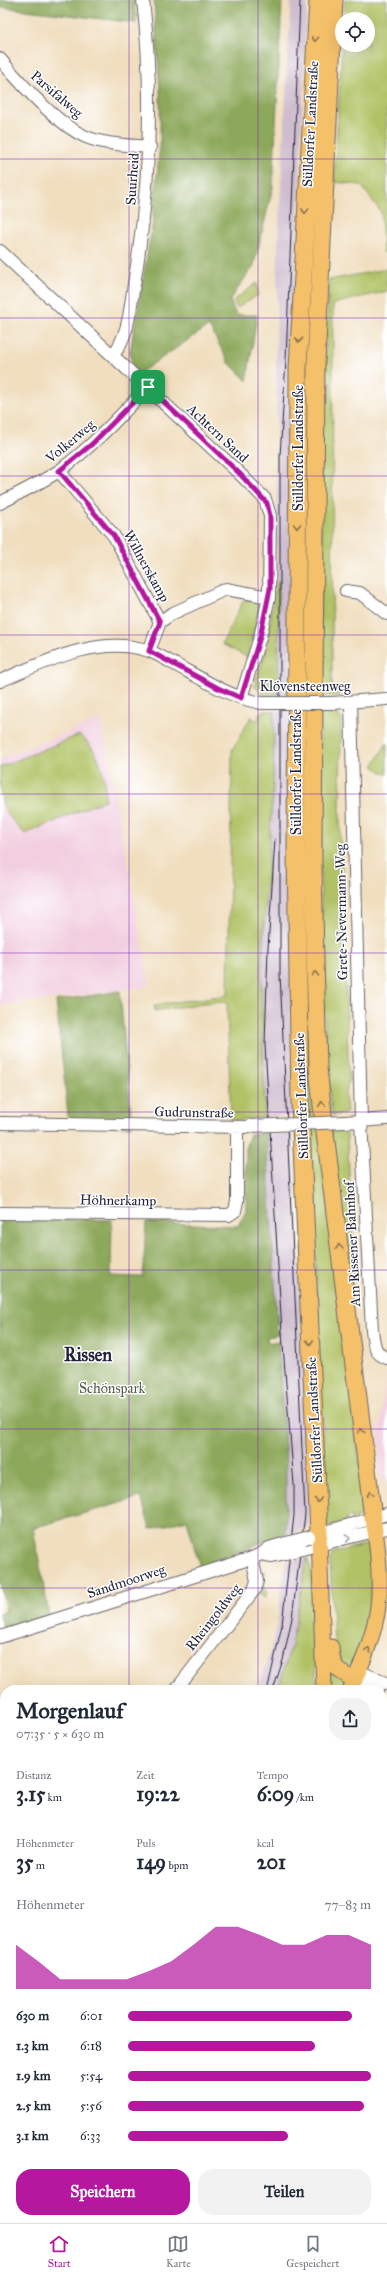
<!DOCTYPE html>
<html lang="de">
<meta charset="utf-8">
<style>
body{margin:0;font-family:"IM FELL Great Primer",serif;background:#f2f2f3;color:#1f2937;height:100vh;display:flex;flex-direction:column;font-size:15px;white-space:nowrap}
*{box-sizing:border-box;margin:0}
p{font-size:13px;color:#747a83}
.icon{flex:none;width:22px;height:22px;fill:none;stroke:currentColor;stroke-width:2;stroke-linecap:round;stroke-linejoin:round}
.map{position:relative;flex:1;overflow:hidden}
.side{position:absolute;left:0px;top:1685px;width:387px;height:538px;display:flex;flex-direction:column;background:#fff;border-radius:16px 16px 0 0;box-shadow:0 4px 16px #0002}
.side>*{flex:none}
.tools{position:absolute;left:335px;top:12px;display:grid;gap:8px}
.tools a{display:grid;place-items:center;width:40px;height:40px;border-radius:50%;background:#fff;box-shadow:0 4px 16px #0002;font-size:20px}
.pin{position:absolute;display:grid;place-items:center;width:34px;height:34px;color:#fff;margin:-17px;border-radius:8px;box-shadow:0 2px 6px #0006}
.round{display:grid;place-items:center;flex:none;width:42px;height:42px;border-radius:16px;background:#f2f2f3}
.headline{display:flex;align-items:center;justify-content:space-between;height:68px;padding:0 16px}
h1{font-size:22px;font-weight:800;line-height:30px}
.metrics{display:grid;grid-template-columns:repeat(3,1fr);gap:6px;height:68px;padding:4px 16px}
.metrics div{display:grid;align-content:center}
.metrics b{font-size:20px;font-weight:800}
.metrics small{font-size:11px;font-weight:400}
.metrics p{font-size:11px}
.chart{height:112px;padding:8px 16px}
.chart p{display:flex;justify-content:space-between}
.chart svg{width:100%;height:72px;margin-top:4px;fill:#b5179e;opacity:.7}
.action{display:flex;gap:8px;margin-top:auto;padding:8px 16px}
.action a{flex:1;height:46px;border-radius:16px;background:#b5179e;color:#fff;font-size:16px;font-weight:800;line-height:46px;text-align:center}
.action a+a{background:#f2f2f3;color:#1f2937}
ul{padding:0 16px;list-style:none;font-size:13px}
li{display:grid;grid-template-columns:64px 48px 1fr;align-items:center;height:30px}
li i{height:10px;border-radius:5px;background:#b5179e}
.tab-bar{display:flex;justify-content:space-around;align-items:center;height:56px;border-top:1px solid #e0e1e3;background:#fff;font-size:11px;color:#747a83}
.tab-bar a{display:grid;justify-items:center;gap:2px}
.tab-bar .selected{color:#b5179e}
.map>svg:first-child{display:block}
.built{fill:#f2cfe0}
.industrial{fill:#cfbdcf}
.green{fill:#b0c265;stroke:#697250}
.forest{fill:#8ca85a;stroke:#57654a}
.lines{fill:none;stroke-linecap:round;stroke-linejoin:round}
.minor-casing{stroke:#6a6469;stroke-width:14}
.major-casing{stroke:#6a6469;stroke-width:17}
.highway-casing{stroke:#6a6469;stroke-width:19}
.minor{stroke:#fff;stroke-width:12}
.major{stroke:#f4c16a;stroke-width:15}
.highway{stroke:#f4c16a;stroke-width:17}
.tram{stroke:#22223b;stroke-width:1}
.minor-bridge-casing{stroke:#6a6469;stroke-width:14;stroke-linecap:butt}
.minor-bridge{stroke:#fff;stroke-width:12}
.oneway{stroke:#8b7252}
.oneway2{stroke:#9c9ca7}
.route-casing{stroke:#fff;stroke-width:8}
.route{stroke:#b5179e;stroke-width:5}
.grid{fill:none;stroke:#7b2cbf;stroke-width:1;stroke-opacity:0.55}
.labels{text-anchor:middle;stroke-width:3;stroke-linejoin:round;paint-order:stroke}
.street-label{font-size:14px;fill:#22223b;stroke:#fff}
.park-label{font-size:14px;fill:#545a4a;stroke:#fff}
.district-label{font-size:18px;font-weight:bold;fill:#22223b;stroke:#fff}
</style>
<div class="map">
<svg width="387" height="2223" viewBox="0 0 387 2223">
<rect width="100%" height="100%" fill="#fff"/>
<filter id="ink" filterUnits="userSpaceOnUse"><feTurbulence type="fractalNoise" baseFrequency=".025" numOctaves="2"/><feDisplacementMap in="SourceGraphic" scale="8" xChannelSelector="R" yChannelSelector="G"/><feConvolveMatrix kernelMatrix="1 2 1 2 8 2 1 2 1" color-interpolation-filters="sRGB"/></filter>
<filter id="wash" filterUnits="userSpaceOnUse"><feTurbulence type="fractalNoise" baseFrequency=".012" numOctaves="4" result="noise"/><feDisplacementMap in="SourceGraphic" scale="16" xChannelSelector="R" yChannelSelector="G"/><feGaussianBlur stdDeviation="0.9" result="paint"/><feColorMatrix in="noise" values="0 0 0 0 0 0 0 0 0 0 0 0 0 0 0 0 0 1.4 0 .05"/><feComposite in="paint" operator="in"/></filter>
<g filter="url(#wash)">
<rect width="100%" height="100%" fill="#f0debe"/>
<path class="built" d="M101,719L150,986L0,1006V759Z
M387,1372V1481L383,1479L379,1470V1433Z"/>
<path class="industrial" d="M291,0H307L288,458L291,694H278L276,356L278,243Z
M274,711H292L293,988L290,1000L293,1115L265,1117L261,973L273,785Z
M266,1134H293L308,1462L309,1527L286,1535V1466Z
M307,1558L291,1646L278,1690H259L276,1629L286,1561Z
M138,2218H154L155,2223H139Z"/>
<path class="green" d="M345,0H387V252L383,253L381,212L361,185L334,182L342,45H368V19H344Z
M387,269V291L333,304L332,683L334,690L341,696L319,695L322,429L329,280Z
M257,283L258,295L237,308L233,301Z
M279,580L278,694H263L254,686L266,650L276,584Z
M244,599L263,603L247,657L222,644Z
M263,711H274L273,785L261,973L265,1117L231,1121L227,1002L204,1003L155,1011L154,1005L228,995L232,750L251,717L258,721L259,714Z
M304,711H309L308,868L364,1515L352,1520L351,1516L346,1518L347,1521L332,1526L327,1524L304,1008Z
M320,711H334L341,718L340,825L349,1080L345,1096L347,1111L345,1114L332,1115C318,981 321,845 320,711Z
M79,735C100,750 106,775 105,800L25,834C0,808 0,804 0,767Z
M387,743V775L373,766Z
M345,1130L347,1135L355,1274L348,1273L330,1131Z
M363,1545L369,1546L373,1573L370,1625L354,1668L350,1670L335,1661L330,1561L333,1553Z
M307,1558L311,1569L317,1690H278L291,1646Z
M263,1571L265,1572L263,1589L268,1590L265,1598L258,1593Z
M330,1667L346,1680L342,1689L336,1686L335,1690H330Z
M382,1853L387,1854V1957L382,1947Z"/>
<path class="forest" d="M0,0H134L136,23L0,7Z
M154,0H282L273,187L254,265L230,300L236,315H257L247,381L229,363L209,326L135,376L130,352L152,228L160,144V89Z
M120,991L132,1126L69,1125L56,1001Z
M250,1134H266L278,1335L267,1337L268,1343L278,1341L286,1466V1535L263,1542L200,1568L187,1520L150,1529L141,1497L33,1528L49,1615L2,1630L0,1613L6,1611L0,1583V1218L112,1220L111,1276L143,1277L146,1222L238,1226L246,1210V1146Z"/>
</g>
<g filter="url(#ink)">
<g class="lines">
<defs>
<path id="minor" d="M0,59C21,84 57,124 86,137C106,145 129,145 150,147
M0,251L239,473L265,499L270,516L269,597L260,637L241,698
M113,355C129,335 130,309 134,284C150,189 154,96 143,0
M59,471L114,536L160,622
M0,503C20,493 40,483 59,471C92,447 120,416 148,387
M346,591L360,593L387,614
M149,651L160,622L171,614L226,589L269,597
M0,681C44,662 100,634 149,651C162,656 175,665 187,671C211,684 235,699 262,703
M351,702L361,1121L372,1330C374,1342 373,1354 387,1358
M332,703L387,699
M345,1122L387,1119
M0,1123L245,1127
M0,1213L229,1215L235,1211L237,1201V1128
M312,1536L387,1514
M302,1549L387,1528
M261,1554L272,1556L286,1553
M0,1637L252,1558L261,1554L269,1548L286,1543
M359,1671L387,1684
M355,1680L377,1690
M176,1690L254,1590L257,1581L252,1558
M0,1826L5,1824
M0,1988L5,1987
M382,2065L387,2076
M0,2150L5,2148
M47,2218V2223"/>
<path id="major" d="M319,1534L324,1690
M331,1647C332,1667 338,1672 355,1680
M350,1690C382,1623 385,1592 373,1518
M265,2218V2223"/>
<path id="highway" d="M318,0L298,368L296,854L300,1102L319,1534
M334,0L316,363L313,862L315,959L318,1068L325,1133L373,1518"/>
</defs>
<use href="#minor" class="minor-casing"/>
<use href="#major" class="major-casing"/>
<use href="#highway" class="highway-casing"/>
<use href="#minor" class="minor"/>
<use href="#major" class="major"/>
<use href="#highway" class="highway"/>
<path class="tram" d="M268,1687L282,1625L294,1515V1485L282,1333L265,1045L268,948L275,839
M273,1690L283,1660L292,1618L305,1514L280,974V456L286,360L300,0
M144,2218V2223"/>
<defs>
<path id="minor-bridge" d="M262,703H332
M250,1126L345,1122
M286,1543L309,1537
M286,1553L302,1549"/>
</defs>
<use href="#minor-bridge" class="minor-bridge-casing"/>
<use href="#minor-bridge" class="minor-bridge"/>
</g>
<defs><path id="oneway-chevron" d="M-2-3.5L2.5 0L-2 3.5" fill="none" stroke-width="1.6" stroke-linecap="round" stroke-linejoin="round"/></defs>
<g class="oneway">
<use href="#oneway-chevron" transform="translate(315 39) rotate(93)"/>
<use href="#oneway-chevron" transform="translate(305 211) rotate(93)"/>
<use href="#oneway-chevron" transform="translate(299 340) rotate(92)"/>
<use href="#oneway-chevron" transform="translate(297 526) rotate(90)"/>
<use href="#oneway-chevron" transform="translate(315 974) rotate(-92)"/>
<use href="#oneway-chevron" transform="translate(322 1104) rotate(-96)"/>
<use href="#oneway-chevron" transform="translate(339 1247) rotate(-97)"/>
<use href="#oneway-chevron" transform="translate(310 1342) rotate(87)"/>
<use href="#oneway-chevron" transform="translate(361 1431) rotate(-97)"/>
<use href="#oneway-chevron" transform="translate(370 1494) rotate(-99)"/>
<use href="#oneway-chevron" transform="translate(318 1500) rotate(87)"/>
<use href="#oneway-chevron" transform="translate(368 1650) rotate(-70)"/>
</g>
<use class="oneway2" href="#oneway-chevron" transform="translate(348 1538) rotate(-12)"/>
</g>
<g class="lines" filter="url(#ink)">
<defs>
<path id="route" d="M148,387L239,473L267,503L270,516V589L260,637L241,698L218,688L149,651L160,622L114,536L59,471L92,444Z"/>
</defs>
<use href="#route" class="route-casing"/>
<use href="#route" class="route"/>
</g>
<path class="grid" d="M129,0V1690M258,0V1690M0,159H387M0,318H387M0,476H387M0,635H387M0,794H387M0,953H387M0,1112H387M0,1270H387M0,1429H387M0,1588H387M0,1747H5M382,1747H387M0,1905H5M382,1905H387M0,2064H5M382,2064H387M129,2218V2223M258,2218V2223"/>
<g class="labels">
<g class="street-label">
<text transform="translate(57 94) rotate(41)" y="5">Parsifalweg</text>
<text transform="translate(310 124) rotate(-87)" y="5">Sülldorfer Landstraße</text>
<text transform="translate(132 179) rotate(-86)" y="5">Suurheid</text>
<text transform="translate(218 433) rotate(43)" y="5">Achtern Sand</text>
<text transform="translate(70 441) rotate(-40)" y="5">Volkerweg</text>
<text transform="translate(298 448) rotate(-90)" y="5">Sülldorfer Landstraße</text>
<text transform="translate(147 566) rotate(61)" y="5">Willnerskamp</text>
<text x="305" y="691">Klövensteenweg</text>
<text transform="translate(296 772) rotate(-90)" y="5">Sülldorfer Landstraße</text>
<text transform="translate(341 912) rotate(-91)" y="5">Grete-Nevermann-Weg</text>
<text transform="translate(301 1096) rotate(-92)" y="5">Sülldorfer Landstraße</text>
<text transform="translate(194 1112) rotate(1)" y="5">Gudrunstraße</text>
<text transform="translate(118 1200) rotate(1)" y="5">Höhnerkamp</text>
<text transform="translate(352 1244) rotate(-93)" y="5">Am Rissener Bahnhof</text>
<text transform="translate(314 1420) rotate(-93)" y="5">Sülldorfer Landstraße</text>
<text transform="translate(126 1581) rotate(-18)" y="5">Sandmoorweg</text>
<text transform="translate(213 1617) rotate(-52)" y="5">Rheingoldweg</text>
</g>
<g class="park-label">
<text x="112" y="1393">Schönspark</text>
</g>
<g class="district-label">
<text x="88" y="1361">Rissen</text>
</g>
</g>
</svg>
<div class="tools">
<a><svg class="icon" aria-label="locate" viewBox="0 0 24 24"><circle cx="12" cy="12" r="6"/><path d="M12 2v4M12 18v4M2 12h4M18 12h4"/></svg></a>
</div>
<div class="pin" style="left:148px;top:387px;background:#1e9e55"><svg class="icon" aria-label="arrive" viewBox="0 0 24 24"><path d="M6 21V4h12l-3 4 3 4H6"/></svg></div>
<section class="side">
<div class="headline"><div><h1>Morgenlauf</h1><p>07:35 · 5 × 630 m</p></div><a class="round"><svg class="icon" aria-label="share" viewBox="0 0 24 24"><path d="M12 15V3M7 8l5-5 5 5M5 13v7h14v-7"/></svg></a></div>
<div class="metrics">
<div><p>Distanz</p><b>3.15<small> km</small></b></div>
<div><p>Zeit</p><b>19:22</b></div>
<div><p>Tempo</p><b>6:09<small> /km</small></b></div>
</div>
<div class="metrics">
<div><p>Höhenmeter</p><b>35<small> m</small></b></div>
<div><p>Puls</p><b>149<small> bpm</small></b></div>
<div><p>kcal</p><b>201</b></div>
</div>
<div class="chart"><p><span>Höhenmeter</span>77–83 m</p>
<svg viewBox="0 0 160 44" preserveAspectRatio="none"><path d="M0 44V17L10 27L20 38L30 38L40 38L50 38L60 33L70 27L80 17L90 6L100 6L110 11L120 17L130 17L140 11L150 11L160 17V44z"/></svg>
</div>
<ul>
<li><b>630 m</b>6:01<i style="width:92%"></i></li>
<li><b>1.3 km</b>6:18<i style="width:77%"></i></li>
<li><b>1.9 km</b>5:54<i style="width:100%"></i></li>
<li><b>2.5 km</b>5:56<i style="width:97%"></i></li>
<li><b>3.1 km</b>6:33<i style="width:66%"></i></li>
</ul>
<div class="action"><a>Speichern</a><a>Teilen</a></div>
</section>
</div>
<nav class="tab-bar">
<a class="selected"><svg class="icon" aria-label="home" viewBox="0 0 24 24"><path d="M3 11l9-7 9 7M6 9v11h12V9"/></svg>Start</a>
<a><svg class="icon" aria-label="map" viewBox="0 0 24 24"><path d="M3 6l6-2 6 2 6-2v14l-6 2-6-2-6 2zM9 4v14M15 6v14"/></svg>Karte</a>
<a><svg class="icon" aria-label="saved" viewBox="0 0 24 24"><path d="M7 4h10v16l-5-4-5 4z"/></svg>Gespeichert</a>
</nav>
